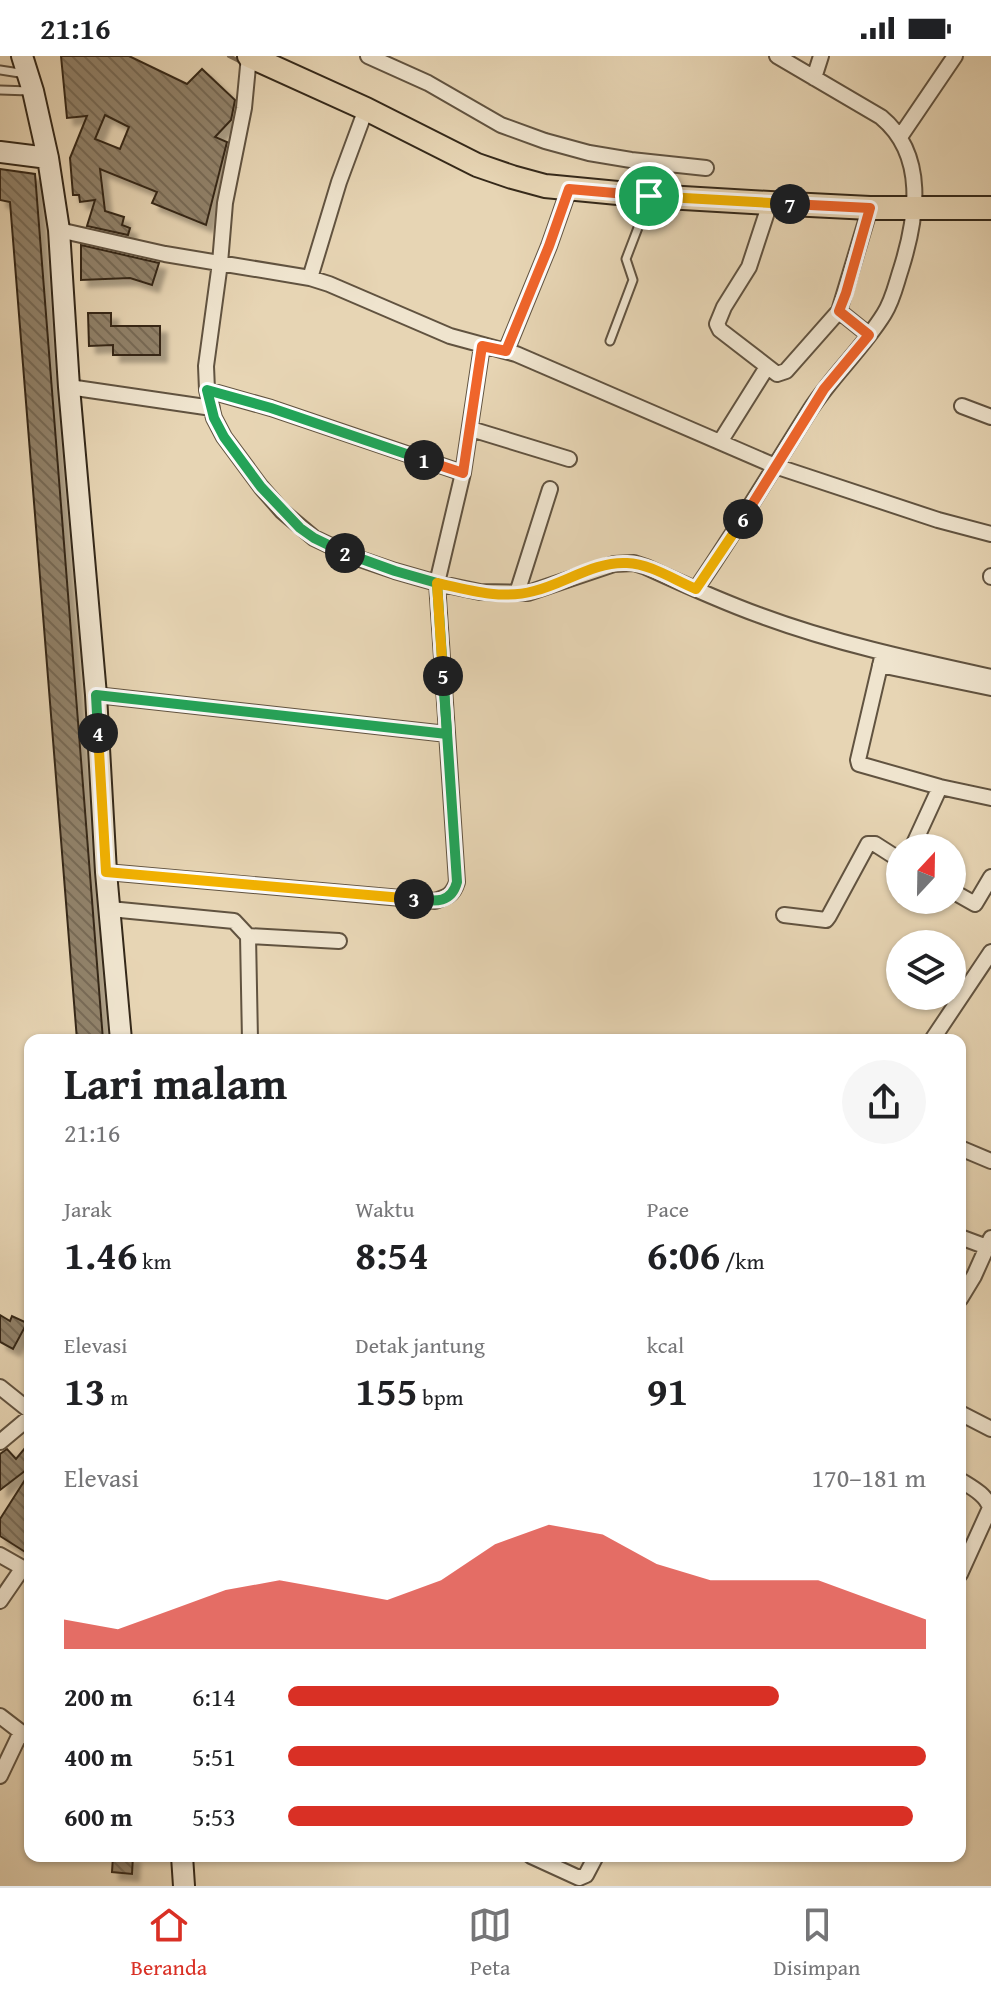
<!DOCTYPE html>
<html lang="id">
<meta charset="utf-8">
<style>
body{margin:0;font-family:"Gentium Book Plus",serif;background:#f6f6f6;color:#202124;height:100vh;display:flex;flex-direction:column;font-size:30px;white-space:nowrap}
*{box-sizing:border-box;margin:0}
p{font-size:26px;color:#757577}
.icon{flex:none;width:44px;height:44px;fill:none;stroke:currentColor;stroke-width:2;stroke-linecap:round;stroke-linejoin:round}
.map{position:relative;flex:1;overflow:hidden}
.panel{position:absolute;left:24px;top:978px;width:942px;height:828px;display:flex;flex-direction:column;background:#fff;border-radius:16px;box-shadow:0 2px 6px #0004}
.panel>*{flex:none}
.needle{width:52px;rotate:22deg}
.controls{position:absolute;left:886px;top:778px;display:grid;gap:16px}
.controls a{display:grid;place-items:center;width:80px;height:80px;border-radius:50%;background:#fff;box-shadow:0 2px 6px #0004;font-size:40px}
.pin{position:absolute;display:grid;place-items:center;width:68px;height:68px;color:#fff;margin:-34px;border:4px solid #fff;border-radius:50%;box-shadow:0 2px 8px #0007}
.km{position:absolute;width:40px;height:40px;margin:-20px;border-radius:50%;background:#222;color:#fff;font-size:22px;line-height:40px;text-align:center}
.round{display:grid;place-items:center;flex:none;width:84px;height:84px;border-radius:42px;background:#f6f6f6}
.headline{display:flex;align-items:center;justify-content:space-between;height:136px;padding:0 40px}
h1{font-size:44px;font-weight:600;line-height:60px}
.stats{display:grid;grid-template-columns:repeat(3,1fr);gap:12px;height:136px;padding:8px 40px}
.stats div{display:grid;align-content:center}
.stats b{font-size:40px;font-weight:600}
.stats small{font-size:22px;font-weight:400}
.stats p{font-size:22px}
.chart{height:224px;padding:16px 40px}
.chart p{display:flex;justify-content:space-between}
.chart svg{width:100%;height:144px;margin-top:8px;fill:#d93025;opacity:.7}
ul{padding:0 40px;list-style:none;font-size:26px}
li{display:grid;grid-template-columns:128px 96px 1fr;align-items:center;height:60px}
li i{height:20px;border-radius:10px;background:#d93025}
.status{display:flex;justify-content:space-between;align-items:center;height:56px;padding:0 40px;background:#fff;direction:ltr}
.status svg{height:22px;fill:currentColor}
.dock{display:flex;justify-content:space-around;align-items:center;height:112px;border-top:2px solid #e0e0e0;background:#fff;font-size:22px;color:#757577}
.dock a{display:grid;justify-items:center;gap:4px}
.dock .current{color:#d93025}
.map>svg:first-child{display:block}
.lines{fill:none;stroke-linecap:round;stroke-linejoin:round}
.stream{stroke:#7b6c56;stroke-width:4}
.building{fill:url(#building-back-hatch);stroke:#342819;stroke-width:2;fill-rule:evenodd;filter:url(#shadow)}
.lane-casing{stroke:#615340;stroke-width:11}
.street-casing{stroke:#615340;stroke-width:18}
.secondary-casing{stroke:#342819;stroke-width:24}
.primary-casing{stroke:#342819;stroke-width:26}
.lane{stroke:#efe4ce;stroke-width:7}
.street{stroke:#efe4ce;stroke-width:14}
.secondary{stroke:#efe4ce;stroke-width:20}
.primary{stroke:#e7d5b4;stroke-width:22}
.split-1-casing{stroke:#fff;stroke-width:16}
.split-2-casing{stroke:#fff;stroke-width:16}
.split-3-casing{stroke:#fff;stroke-width:16}
.split-4-casing{stroke:#fff;stroke-width:16}
.split-5-casing{stroke:#fff;stroke-width:16}
.split-6-casing{stroke:#fff;stroke-width:16}
.split-7-casing{stroke:#fff;stroke-width:16}
.split-8-casing{stroke:#fff;stroke-width:16}
.split-1{stroke:#f0652b;stroke-width:10}
.split-2{stroke:#22a559;stroke-width:10}
.split-3{stroke:#22a559;stroke-width:10}
.split-4{stroke:#f5b400;stroke-width:10}
.split-5{stroke:#22a559;stroke-width:10}
.split-6{stroke:#f5b400;stroke-width:10}
.split-7{stroke:#f0652b;stroke-width:10}
.split-8{stroke:#f5b400;stroke-width:10}
</style>
<div class="status"><b>21:16</b><svg viewBox="0 0 49 12"><path d="M0 12V9h3v3zM5 12V6h3v6zM10 12V3h3v9zM15 12V0h3v12zM26 1h20v11H26zM47 4h2v5h-2z"/></svg></div>
<div class="map">
<svg width="991" height="1830" viewBox="0 0 991 1830">
<defs>
<pattern id="building-back-hatch" width="6" height="6" patternUnits="userSpaceOnUse" patternTransform="scale(2)"><rect width="6" height="6" fill="#91826a"/><path d="M-1 5l2 2M0 0l6 6M5-1l2 2" fill="none" stroke="#776a56"/></pattern>
<filter id="shadow"><feDropShadow dx="7" dy="7" stdDeviation="2" flood-color="#0004"/></filter>
</defs>
<rect width="100%" height="100%" fill="#e7d5b4"/>
<filter id="stains"><feTurbulence type="fractalNoise" baseFrequency=".0025" numOctaves="4"/><feColorMatrix values="0 0 0 0 .2 0 0 0 0 .09 0 0 0 0 .02 0 0 0 .5 -.17"/></filter>
<radialGradient id="worn" r=".72"><stop offset=".6" stop-color="#630" stop-opacity="0"/><stop offset="1" stop-color="#630" stop-opacity=".3"/></radialGradient>
<g class="lines">
<path class="stream" d="M229,0L241,6"/>
</g>
<path class="building" d="M61,0H129L187,28L202,13L235,44L231,64L215,81L227,86L206,169L152,147L157,136L100,113L105,155L124,161L122,169L130,172L128,179L87,170L95,144L80,146L79,139H73L70,102L87,60L67,62ZM105,59L129,71L120,93L95,83Z
M0,113L35,118L103,984H77L10,146L0,144Z
M81,189L159,207L152,229L130,222L81,224Z
M88,257H111V270H160V299H113V289L89,290Z
M0,1259L10,1265L12,1260L27,1267L13,1293L0,1286Z
M30,1386V1411L0,1434V1398L7,1393L16,1403Z
M30,1416V1499L0,1480V1463Z
M113,1800H133L132,1818L112,1816Z"/>
<g class="lines">
<defs>
<path id="lane" d="M0,14L26,18
M0,34L30,35
M610,285L633,224L626,203L649,143"/>
<path id="street" d="M249,0L244,52L225,147L220,207L206,310L207,334L214,362L224,381L261,431L282,455L314,482L354,501L395,515L437,527L480,536L528,537L614,508L634,507L646,511C683,528 720,545 759,559C834,587 913,604 991,621
M368,0L428,27L501,69L545,85L589,97L631,104L706,112
M814,22L821,0
M900,81L955,0
M770,147L749,211L724,251L717,268L720,274L777,318L786,315L839,255L870,152
M59,174L165,198L310,222L329,228L450,280L516,298L775,410L938,464L991,478
M310,222L339,126L366,53
M839,255L869,279
M506,295L549,190L569,133
M69,331L212,352
M207,334L271,352L463,417
M962,350L991,361
M471,373L569,403
M720,386L767,311
M991,520V521
M696,533C736,475 772,414 810,354C832,320 863,292 884,258C893,244 896,228 901,213C917,162 927,99 881,61L777,0
M517,537L550,433
M883,597L858,704L859,708L940,731L991,742
M880,609L991,632
M96,639L447,678
M912,792L940,731
M106,816L435,845C447,841 453,839 457,826L437,527L463,417L482,290
M952,835L975,848L991,821
M110,853L234,865L248,880L339,885
M784,859L826,864L829,860L868,788H875L900,804
M248,880L250,984
M932,984L991,896
M960,1092L991,1105
M960,1181L987,1191
M960,1243L974,1220L991,1182
M0,1331L30,1355
M960,1357L991,1373
M0,1386L30,1361
M960,1424C971,1431 987,1439 990,1452L960,1518
M0,1499L30,1516
M0,1545L22,1513
M0,1660L30,1683
M0,1720L20,1678
M531,1800L579,1822L586,1819L596,1800"/>
<path id="secondary" d="M22,0L33,35L48,102L59,174L69,331L96,639L106,816L121,984
M0,96L48,102
M182,1800L184,1830"/>
<path id="primary" d="M249,0L366,53L477,109L512,121L545,130L649,140L770,147L870,152H991"/>
</defs>
<use href="#lane" class="lane-casing"/>
<use href="#street" class="street-casing"/>
<use href="#secondary" class="secondary-casing"/>
<use href="#primary" class="primary-casing"/>
<use href="#lane" class="lane"/>
<use href="#street" class="street"/>
<use href="#secondary" class="secondary"/>
<use href="#primary" class="primary"/>
</g>
<g class="lines">
<defs>
<path id="split-1" d="M424,404L463,417L482,290L506,295L549,190L569,133L649,140"/>
<path id="split-2" d="M345,497L314,482L300,472L261,431L224,381L214,362L207,334L271,352L424,404"/>
<path id="split-3" d="M345,497L395,515L437,527L457,826C451,849 433,845 414,843"/>
<path id="split-4" d="M98,677L106,816L414,843"/>
<path id="split-5" d="M98,677L96,639L447,678L443,620"/>
<path id="split-6" d="M443,620L437,527C468,534 502,544 534,535C564,528 595,505 627,507C651,508 674,524 696,533L743,463"/>
<path id="split-7" d="M743,463L824,333L869,279L839,255L846,237L870,152L790,148"/>
<path id="split-8" d="M649,140L790,148"/>
</defs>
<use href="#split-1" class="split-1-casing"/>
<use href="#split-2" class="split-2-casing"/>
<use href="#split-3" class="split-3-casing"/>
<use href="#split-4" class="split-4-casing"/>
<use href="#split-5" class="split-5-casing"/>
<use href="#split-6" class="split-6-casing"/>
<use href="#split-7" class="split-7-casing"/>
<use href="#split-8" class="split-8-casing"/>
<use href="#split-1" class="split-1"/>
<use href="#split-2" class="split-2"/>
<use href="#split-3" class="split-3"/>
<use href="#split-4" class="split-4"/>
<use href="#split-5" class="split-5"/>
<use href="#split-6" class="split-6"/>
<use href="#split-7" class="split-7"/>
<use href="#split-8" class="split-8"/>
</g>
<rect width="100%" height="100%" filter="url(#stains)"/>
<rect width="100%" height="100%" fill="url(#worn)"/>
</svg>
<div class="controls">
<a><svg class="needle" viewBox="-14 -14 28 28"><path d="M0-13l5 13h-10z" fill="#e53935"/><path d="M0 13l5-13h-10z" fill="#757577"/></svg></a>
<a><svg class="icon" aria-label="layers" viewBox="0 0 24 24"><path d="M12 4l9 5-9 5-9-5zM3 14l9 5 9-5"/></svg></a>
</div>
<div class="pin" style="left:649px;top:140px;background:#1e9e55"><svg class="icon" aria-label="arrive" viewBox="0 0 24 24"><path d="M6 21V4h12l-3 4 3 4H6"/></svg></div>
<b class="km" style="left:424px;top:404px">1</b>
<b class="km" style="left:345px;top:497px">2</b>
<b class="km" style="left:414px;top:843px">3</b>
<b class="km" style="left:98px;top:677px">4</b>
<b class="km" style="left:443px;top:620px">5</b>
<b class="km" style="left:743px;top:463px">6</b>
<b class="km" style="left:790px;top:148px">7</b>
<section class="panel">
<div class="headline"><div><h1>Lari malam</h1><p>21:16</p></div><a class="round"><svg class="icon" aria-label="share" viewBox="0 0 24 24"><path d="M12 15V3M7 8l5-5 5 5M5 13v7h14v-7"/></svg></a></div>
<div class="stats">
<div><p>Jarak</p><b>1.46<small> km</small></b></div>
<div><p>Waktu</p><b>8:54</b></div>
<div><p>Pace</p><b>6:06<small> /km</small></b></div>
</div>
<div class="stats">
<div><p>Elevasi</p><b>13<small> m</small></b></div>
<div><p>Detak jantung</p><b>155<small> bpm</small></b></div>
<div><p>kcal</p><b>91</b></div>
</div>
<div class="chart"><p><span>Elevasi</span>170–181 m</p>
<svg viewBox="0 0 160 44" preserveAspectRatio="none"><path d="M0 44V35L10 38L20 32L30 26L40 23L50 26L60 29L70 23L80 12L90 6L100 9L110 18L120 23L130 23L140 23L150 29L160 35V44z"/></svg>
</div>
<ul>
<li><b>200 m</b>6:14<i style="width:77%"></i></li>
<li><b>400 m</b>5:51<i style="width:100%"></i></li>
<li><b>600 m</b>5:53<i style="width:98%"></i></li>
</ul>
</section>
</div>
<nav class="dock">
<a class="current"><svg class="icon" aria-label="home" viewBox="0 0 24 24"><path d="M3 11l9-7 9 7M6 9v11h12V9"/></svg>Beranda</a>
<a><svg class="icon" aria-label="map" viewBox="0 0 24 24"><path d="M3 6l6-2 6 2 6-2v14l-6 2-6-2-6 2zM9 4v14M15 6v14"/></svg>Peta</a>
<a><svg class="icon" aria-label="saved" viewBox="0 0 24 24"><path d="M7 4h10v16l-5-4-5 4z"/></svg>Disimpan</a>
</nav>
